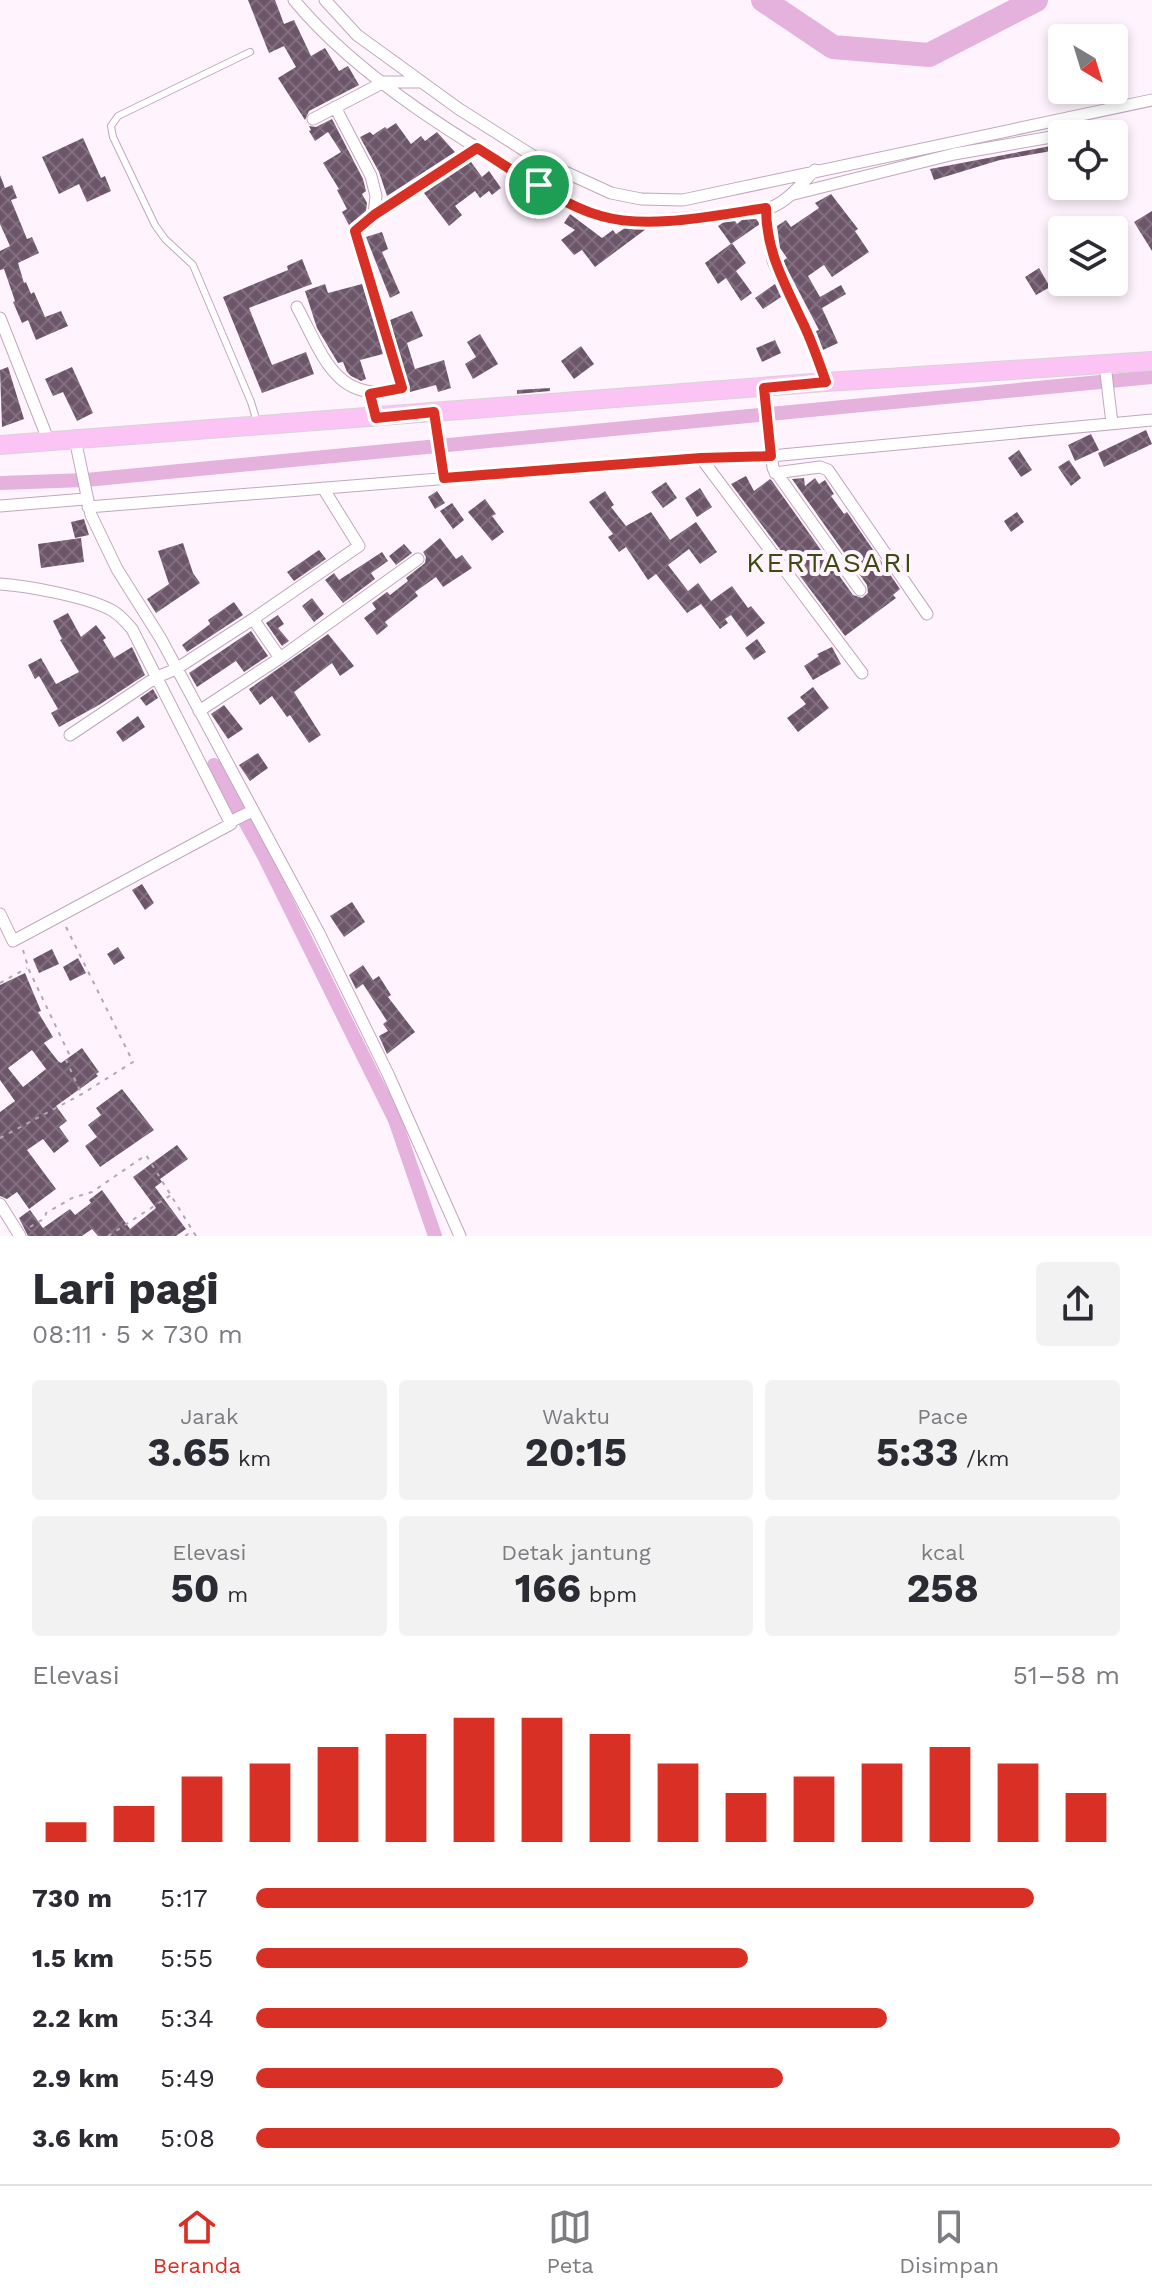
<!DOCTYPE html>
<html lang="id">
<meta charset="utf-8">
<style>
body{margin:0;font-family:"Work Sans",sans-serif;background:#f2f2f3;color:#2b2b33;height:100vh;display:flex;flex-direction:column;font-size:30px;white-space:nowrap}
*{box-sizing:border-box;margin:0}
p{font-size:26px;color:#7c7c81}
.icon{flex:none;width:44px;height:44px;fill:none;stroke:currentColor;stroke-width:2;stroke-linecap:round;stroke-linejoin:round}
.map{position:relative;height:1236px;overflow:hidden}
.sheet{display:flex;flex-direction:column;background:#fff;flex:1}
.sheet>*{flex:none}
.needle{width:52px;rotate:142deg}
.controls{position:absolute;left:1048px;top:24px;display:grid;gap:16px}
.controls a{display:grid;place-items:center;width:80px;height:80px;border-radius:8px;background:#fff;box-shadow:0 4px 12px #0003;font-size:40px}
.pin{position:absolute;display:grid;place-items:center;width:68px;height:68px;color:#fff;margin:-34px;border:4px solid #fff;border-radius:50%;box-shadow:0 2px 8px #0007}
.round{display:grid;place-items:center;flex:none;width:84px;height:84px;border-radius:8px;background:#f2f2f3}
.summary{display:flex;align-items:center;justify-content:space-between;height:136px;padding:0 32px}
h1{font-size:44px;font-weight:700;line-height:60px}
.metrics{display:grid;grid-template-columns:repeat(3,1fr);gap:12px;height:136px;padding:8px 32px}
.metrics div{display:grid;align-content:center;border-radius:8px;background:#f2f2f3;text-align:center}
.metrics b{font-size:40px;font-weight:700}
.metrics small{font-size:22px;font-weight:400}
.metrics p{font-size:22px}
.chart{height:224px;padding:16px 32px}
.chart p{display:flex;justify-content:space-between}
.chart svg{width:100%;height:144px;margin-top:8px;stroke:#d93025;stroke-width:6}
ul{padding:0 32px;list-style:none;font-size:26px}
li{display:grid;grid-template-columns:128px 96px 1fr;align-items:center;height:60px}
li i{height:20px;border-radius:10px;background:#d93025}
.tabs{display:flex;justify-content:space-around;align-items:center;height:112px;border-top:2px solid #e1e1e2;background:#fff;font-size:22px;color:#7c7c81}
.tabs a{display:grid;justify-items:center;gap:4px}
.tabs .selected{color:#d93025}
.map>svg:first-child{display:block}
.lines{fill:none;stroke-linecap:round;stroke-linejoin:round}
.canal{stroke:#e4b2dd;stroke-width:14}
.river{stroke:#e4b2dd;stroke-width:24}
.building{fill:url(#building-cross-hatch);fill-rule:evenodd}
.service-casing{stroke:#c1a7bd;stroke-width:8}
.minor-casing{stroke:#c1a7bd;stroke-width:13}
.primary-casing{stroke:#d7d4d6;stroke-width:20}
.path{stroke:#b3a8b1;stroke-width:2;stroke-dasharray:4 6;stroke-linecap:butt}
.service{stroke:#fff;stroke-width:6}
.minor{stroke:#fff;stroke-width:11}
.primary{stroke:#fcc4f5;stroke-width:18}
.route-casing{stroke:#fff;stroke-width:16}
.route{stroke:#d93025;stroke-width:10}
.labels{text-anchor:middle;stroke-width:8;stroke-linejoin:round;paint-order:stroke}
.quarter-label{font-size:28px;letter-spacing:2px;fill:#3e4a12;stroke:#fff4fd}
</style>
<div class="map">
<svg width="1152" height="1236" viewBox="0 0 1152 1236">
<defs>
<pattern id="building-cross-hatch" width="8" height="8" patternUnits="userSpaceOnUse" patternTransform="scale(2)"><rect width="8" height="8" fill="#6d566a"/><path d="M0 0l8 8M0 8l8-8" fill="none" stroke="#827080"/></pattern>
</defs>
<rect width="100%" height="100%" fill="#fff4fd"/>
<g class="lines">
<path class="canal" d="M0,483L86,480L1152,377
M214,765L263,854L395,1120L435,1236"/>
<path class="river" d="M763,0L833,47L929,55L1036,0"/>
</g>
<path class="building" d="M248,0H275L284,24L294,20L311,56L325,48L339,71L348,66L359,85L309,111L305,120L278,78L296,67L284,46L269,53Z
M332,119L363,179L366,191L362,194L367,203L366,211L349,225L342,212L347,209L337,190L339,189L323,163L341,152L328,132L315,141L309,131L311,130L309,126L316,127Z
M396,123L411,144L421,136L425,141L437,132L455,152L387,196L379,172L360,137L370,132L373,135L385,127L387,129Z
M83,138L101,178L105,176L111,191L87,202L79,184L59,194L42,157Z
M1056,145L1057,150L1000,160L934,180L930,169Z
M471,162L482,177L489,171L501,188L492,195L489,191L480,198L475,191L455,206L462,215L449,226L424,193Z
M0,175L5,188L12,185L17,198L11,200L27,239L32,237L39,253L18,263L24,283L26,282L31,294L34,292L45,317L61,311L68,326L36,340L28,320L22,323L13,302L15,301L4,269L0,270V251L10,246L0,224Z
M831,194L858,229L855,231L869,252L832,277L824,265L808,276L820,297L841,285L846,294L822,308L838,343L823,350L816,331L819,330L783,261L787,258L780,248L777,226L786,220L791,227L819,208L815,203Z
M542,198L550,208L535,219L528,209Z
M1152,211V251L1134,222Z
M570,214L602,238L613,230L616,234L625,228L646,229L595,267L582,250L574,255L561,240L575,230L564,223Z
M756,219L760,224L731,244L718,226L724,222L735,221L737,224L742,220Z
M382,232L388,249L382,252L400,293L390,298L366,237Z
M732,243L746,263L736,271L752,293L741,301L726,278L718,284L705,263Z
M302,259L312,284L249,308L272,365L306,352L314,374L262,393L223,297L288,270L287,266Z
M1039,268L1050,287L1036,295L1025,277Z
M325,284L328,293L362,284L383,354L360,360L366,379L361,381L351,376L347,372L343,362L338,363L317,328L305,291Z
M775,284L781,297L763,309L755,298Z
M412,311L423,336L407,343L415,369L444,360L451,388L438,392L436,385L410,392L390,320Z
M480,334L498,364L473,379L465,364L476,357L467,342Z
M775,340L781,353L762,362L756,348Z
M581,346L594,364L574,379L561,361Z
M8,367L24,419L2,427L0,370Z
M72,367L93,413L77,421L63,392L53,396L45,379Z
M550,388V391L517,394V390Z
M1146,430L1152,444L1104,467L1098,453Z
M1091,434L1099,450L1075,461L1068,445Z
M1019,450L1032,470L1021,477L1008,458Z
M1069,460L1081,478L1071,486L1058,467Z
M746,476L754,491L770,479L772,481L853,595L862,598L868,593L867,585L792,479L804,478L805,486L815,478L819,484L825,480L834,494L831,496L844,514L847,512L900,589L893,595L896,598L845,636L731,484Z
M666,482L677,498L663,508L651,492Z
M700,488L712,507L697,517L685,498Z
M437,491L445,503L435,509L428,497Z
M605,491L614,505L611,507L626,526L651,512L670,540L696,522L717,552L700,564L689,549L668,565L688,591L698,583L711,601L732,586L748,608L751,606L765,623L747,637L731,615L725,619L728,623L720,629L701,604L687,613L656,574L648,580L626,547L619,552L608,537L613,534L589,502Z
M485,499L496,514L492,516L504,532L492,541L468,512Z
M452,503L464,520L453,529L440,511Z
M1017,512L1024,522L1011,532L1004,521Z
M84,519L89,535L75,538L71,522Z
M81,538L84,562L41,568L38,544Z
M440,538L456,559L462,555L472,568L443,587L436,577L415,592L418,596L385,622L388,626L377,635L364,618L376,609L372,603L387,592L390,595L408,581L406,578L425,563L426,557L423,552Z
M183,543L193,573L200,583L156,613L147,599L169,584L158,551Z
M404,544L412,553L396,565L389,556Z
M319,550L326,559L294,581L287,572Z
M382,552L388,561L371,573L375,579L343,603L325,580L334,573L339,580Z
M312,598L324,614L314,622L302,606Z
M234,602L243,615L187,652L182,645L210,624L208,620Z
M68,613L81,637L96,625L106,638L103,640L114,658L132,647L145,675L99,705L59,727L51,713L58,709L39,676L35,679L28,665L41,658L56,684L79,672L60,640L62,639L53,621Z
M278,615L284,624L278,628L289,641L282,646L266,623Z
M251,631L268,656L244,672L236,661L197,687L189,673Z
M328,634L354,666L340,676L332,663L294,692L321,735L309,743L290,715L287,717L272,696L260,705L249,689Z
M757,639L766,652L754,660L745,648Z
M832,647L841,664L813,680L804,666L819,656L817,654Z
M813,687L829,708L798,732L787,718L806,704L800,697Z
M153,689L158,698L146,706L140,698Z
M224,705L243,729L228,739L211,714Z
M138,716L145,727L123,742L116,732Z
M258,753L268,768L250,781L239,765Z
M142,884L154,903L145,910L132,890Z
M352,902L365,922L344,937L330,916Z
M118,947L125,958L114,965L107,954Z
M52,949L59,964L39,973L33,959Z
M78,958L86,973L70,981L63,967Z
M363,965L373,980L379,976L391,995L388,997L415,1032L387,1054L379,1036L388,1031L383,1024L387,1021L363,984L356,989L349,975Z
M25,973L41,1011L38,1012L53,1037L44,1043L58,1061L61,1063L82,1048L99,1072L96,1074L98,1076L56,1106L67,1121L59,1127L69,1141L54,1153L43,1139L27,1150L56,1189L29,1209L17,1192L7,1199L0,1196V1112L15,1101L0,1080V985ZM32,1050L46,1069L23,1087L8,1068Z
M122,1089L154,1130L100,1167L85,1146L97,1137L88,1125L101,1115L96,1108Z
M177,1145L188,1159L160,1179L162,1182L155,1187L186,1229L176,1236H98L92,1229L82,1236H28L19,1218L30,1210L43,1228L70,1209L75,1215L91,1203L89,1200L102,1190L130,1229L156,1208L133,1177Z"/>
<g class="lines">
<defs>
<path id="service" d="M250,52L118,116L111,126L113,137L155,225L165,239L193,265L251,402L257,422"/>
<path id="minor" d="M294,0C366,87 483,152 580,209C628,227 678,220 728,213C742,211 759,212 772,207C789,200 802,183 815,170
M325,0L357,35L459,109L541,161L611,193L641,199L683,200L1152,100
M335,107L371,176L376,196L374,215
M313,119L384,82H420
M790,195L954,154L1057,136
M766,208L773,261L808,334L826,382
M297,307C323,355 336,406 402,389L355,231L374,215L477,148
M0,318L49,442
M1105,365L1112,423
M764,388L773,468L860,590
M434,412L444,478
M75,439L91,515L117,569L161,639L319,933L388,1074L460,1236
M701,458L862,673
M775,473L820,467L828,470L927,614
M0,506L85,499
M88,507L701,458L771,456L1152,420
M0,584C28,586 89,597 113,611C121,616 126,622 132,629L230,822L252,811
M253,619L359,546L323,488
M199,711L280,658L418,559
M70,735L155,678L176,669L253,619L280,658
M0,914L13,941L231,824
M0,1204L20,1236"/>
<path id="primary" d="M0,445L826,382L1152,361"/>
</defs>
<use href="#service" class="service-casing"/>
<use href="#minor" class="minor-casing"/>
<use href="#primary" class="primary-casing"/>
<path class="path" d="M23,950L29,970L69,1054L66,1060L81,1093
M0,983L27,968
M0,1138L82,1094L133,1062L66,927
M30,1227L45,1218L46,1213L72,1198L92,1192L146,1155L196,1236
M108,1236L171,1195
M185,1236L191,1232"/>
<use href="#service" class="service"/>
<use href="#minor" class="minor"/>
<use href="#primary" class="primary"/>
</g>
<g class="lines">
<defs>
<path id="route" d="M477,148C513,170 561,205 601,216C649,230 716,215 766,208C766,250 783,280 800,317C811,338 818,360 826,382L764,388L771,456L701,458L444,478L434,412L376,418L370,394L402,388L355,231L374,215Z"/>
</defs>
<use href="#route" class="route-casing"/>
<use href="#route" class="route"/>
</g>
<g class="labels">
<g class="quarter-label">
<text x="830" y="572">KERTASARI</text>
</g>
</g>
</svg>
<div class="controls">
<a><svg class="needle" viewBox="-14 -14 28 28"><path d="M0-13l5 13h-10z" fill="#e53935"/><path d="M0 13l5-13h-10z" fill="#7c7c81"/></svg></a>
<a><svg class="icon" aria-label="locate" viewBox="0 0 24 24"><circle cx="12" cy="12" r="6"/><path d="M12 2v4M12 18v4M2 12h4M18 12h4"/></svg></a>
<a><svg class="icon" aria-label="layers" viewBox="0 0 24 24"><path d="M12 4l9 5-9 5-9-5zM3 14l9 5 9-5"/></svg></a>
</div>
<div class="pin" style="left:539px;top:185px;background:#1e9e55"><svg class="icon" aria-label="arrive" viewBox="0 0 24 24"><path d="M6 21V4h12l-3 4 3 4H6"/></svg></div>
</div>
<section class="sheet">
<div class="summary"><div><h1>Lari pagi</h1><p>08:11 · 5 × 730 m</p></div><a class="round"><svg class="icon" aria-label="share" viewBox="0 0 24 24"><path d="M12 15V3M7 8l5-5 5 5M5 13v7h14v-7"/></svg></a></div>
<div class="metrics">
<div><p>Jarak</p><b>3.65<small> km</small></b></div>
<div><p>Waktu</p><b>20:15</b></div>
<div><p>Pace</p><b>5:33<small> /km</small></b></div>
</div>
<div class="metrics">
<div><p>Elevasi</p><b>50<small> m</small></b></div>
<div><p>Detak jantung</p><b>166<small> bpm</small></b></div>
<div><p>kcal</p><b>258</b></div>
</div>
<div class="chart"><p><span>Elevasi</span>51–58 m</p>
<svg viewBox="0 0 160 44" preserveAspectRatio="none"><path d="M5 44V38M15 44V33M25 44V24M35 44V20M45 44V15M55 44V11M65 44V6M75 44V6M85 44V11M95 44V20M105 44V29M115 44V24M125 44V20M135 44V15M145 44V20M155 44V29"/></svg>
</div>
<ul>
<li><b>730 m</b>5:17<i style="width:90%"></i></li>
<li><b>1.5 km</b>5:55<i style="width:57%"></i></li>
<li><b>2.2 km</b>5:34<i style="width:73%"></i></li>
<li><b>2.9 km</b>5:49<i style="width:61%"></i></li>
<li><b>3.6 km</b>5:08<i style="width:100%"></i></li>
</ul>
</section>
<nav class="tabs">
<a class="selected"><svg class="icon" aria-label="home" viewBox="0 0 24 24"><path d="M3 11l9-7 9 7M6 9v11h12V9"/></svg>Beranda</a>
<a><svg class="icon" aria-label="map" viewBox="0 0 24 24"><path d="M3 6l6-2 6 2 6-2v14l-6 2-6-2-6 2zM9 4v14M15 6v14"/></svg>Peta</a>
<a><svg class="icon" aria-label="saved" viewBox="0 0 24 24"><path d="M7 4h10v16l-5-4-5 4z"/></svg>Disimpan</a>
</nav>
